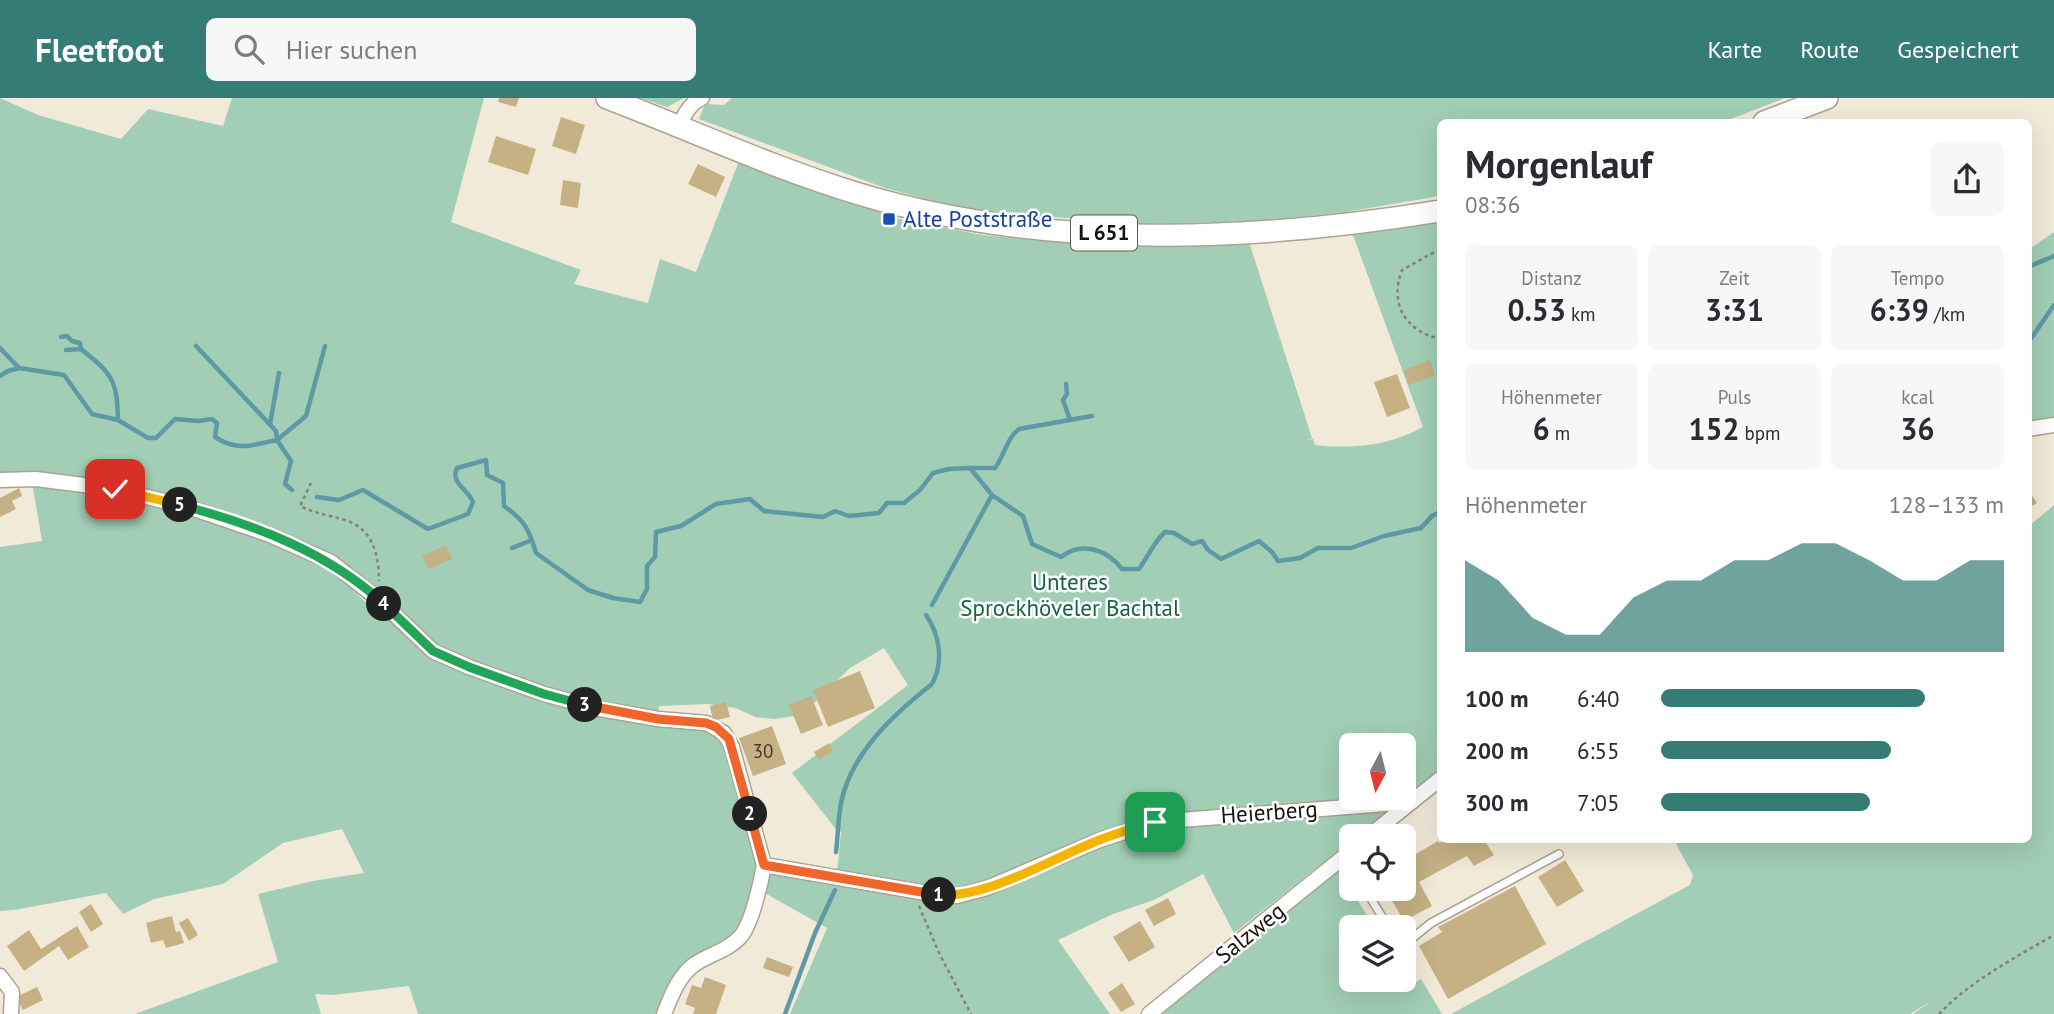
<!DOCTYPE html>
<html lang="de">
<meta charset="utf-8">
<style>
body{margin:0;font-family:"PT Sans",sans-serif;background:#f7f7f7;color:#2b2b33;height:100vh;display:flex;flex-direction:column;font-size:26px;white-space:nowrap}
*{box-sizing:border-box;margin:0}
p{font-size:23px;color:#7c7c81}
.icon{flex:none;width:38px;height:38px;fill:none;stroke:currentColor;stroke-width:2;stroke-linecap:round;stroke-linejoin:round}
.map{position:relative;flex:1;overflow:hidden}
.side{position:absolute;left:1437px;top:21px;width:595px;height:724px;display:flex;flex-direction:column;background:#fff;border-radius:10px;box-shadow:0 7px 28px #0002}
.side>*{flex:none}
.needle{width:46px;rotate:187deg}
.fabs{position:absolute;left:1339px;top:635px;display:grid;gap:14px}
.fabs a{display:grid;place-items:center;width:77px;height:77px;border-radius:10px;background:#fff;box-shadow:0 7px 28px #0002;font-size:35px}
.pin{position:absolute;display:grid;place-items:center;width:60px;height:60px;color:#fff;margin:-30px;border-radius:14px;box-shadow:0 4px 10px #0006}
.km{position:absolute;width:35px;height:35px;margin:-18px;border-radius:50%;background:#222;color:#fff;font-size:19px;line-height:35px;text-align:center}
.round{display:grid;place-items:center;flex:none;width:74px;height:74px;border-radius:10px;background:#f7f7f7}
.head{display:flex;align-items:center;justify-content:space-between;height:119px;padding:0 28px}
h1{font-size:38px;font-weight:800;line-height:52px}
.metrics{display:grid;grid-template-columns:repeat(3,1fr);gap:10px;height:119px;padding:7px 28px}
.metrics div{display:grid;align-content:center;border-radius:10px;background:#f7f7f7;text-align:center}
.metrics b{font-size:30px;font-weight:800}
.metrics small{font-size:19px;font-weight:400}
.metrics p{font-size:19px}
.chart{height:196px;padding:14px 28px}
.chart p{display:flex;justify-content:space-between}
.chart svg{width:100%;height:126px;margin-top:7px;fill:#357c76;opacity:.7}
ul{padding:0 28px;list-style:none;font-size:23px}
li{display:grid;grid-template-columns:112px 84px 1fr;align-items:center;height:52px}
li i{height:18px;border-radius:9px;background:#357c76}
header{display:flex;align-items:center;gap:42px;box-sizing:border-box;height:98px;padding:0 35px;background:#357c76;color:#fff}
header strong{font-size:33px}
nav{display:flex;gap:38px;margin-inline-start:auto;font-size:24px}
.search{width:490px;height:63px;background:#f7f7f7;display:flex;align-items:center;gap:18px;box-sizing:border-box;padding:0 24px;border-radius:10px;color:#7c7c81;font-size:26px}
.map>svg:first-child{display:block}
.green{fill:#a1ceb4}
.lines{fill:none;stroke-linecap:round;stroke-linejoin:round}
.stream{stroke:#5e99a5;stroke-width:4.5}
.building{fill:#c5b184}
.service-casing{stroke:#aaa392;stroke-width:10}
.minor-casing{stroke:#aaa392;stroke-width:17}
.primary-casing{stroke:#aaa392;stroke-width:24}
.path{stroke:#878175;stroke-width:2.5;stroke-dasharray:3.5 3.5;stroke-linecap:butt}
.service{stroke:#fff;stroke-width:7}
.minor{stroke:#fff;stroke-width:14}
.primary{stroke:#fff;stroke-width:21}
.split-1-casing{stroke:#fff;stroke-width:14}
.split-2-casing{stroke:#fff;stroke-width:14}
.split-3-casing{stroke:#fff;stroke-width:14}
.split-4-casing{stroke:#fff;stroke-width:14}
.split-5-casing{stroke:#fff;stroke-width:14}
.split-6-casing{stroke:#fff;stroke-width:14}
.split-1{stroke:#f5b400;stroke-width:9}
.split-2{stroke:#f0652b;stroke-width:9}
.split-3{stroke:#f0652b;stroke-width:9}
.split-4{stroke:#22a559;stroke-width:9}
.split-5{stroke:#22a559;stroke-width:9}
.split-6{stroke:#f5b400;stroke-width:9}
.transit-dot{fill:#1a4fb4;stroke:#fff;stroke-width:2.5}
.labels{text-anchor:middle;stroke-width:5;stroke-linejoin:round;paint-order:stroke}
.number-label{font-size:19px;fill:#413a2b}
.shield{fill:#fff;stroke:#5b5a56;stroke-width:2}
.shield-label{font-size:21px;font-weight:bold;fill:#15130d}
.transit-label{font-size:23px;fill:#164399;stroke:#fff;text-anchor:start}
.park-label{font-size:23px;fill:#156441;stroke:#fff}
.street-label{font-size:23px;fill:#15130d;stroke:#fff}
</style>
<header>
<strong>Fleetfoot</strong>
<div class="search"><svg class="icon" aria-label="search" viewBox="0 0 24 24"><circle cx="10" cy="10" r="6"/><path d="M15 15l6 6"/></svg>Hier suchen</div>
<nav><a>Karte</a><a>Route</a><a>Gespeichert</a></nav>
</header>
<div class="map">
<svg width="2054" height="916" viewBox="0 0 2054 916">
<rect width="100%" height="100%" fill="#f2ead8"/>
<path class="green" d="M0,0L38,17L121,41L148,11L223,28L232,0H484L451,124L581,172L574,186L648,205L660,161L696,174L739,63L895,120L982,137L1053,144L1123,147L1249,144L1312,340L1307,342L1313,341L1315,347C1352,351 1389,348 1423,329L1353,137L1440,124V675L1404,699V648H1351V700H1402L1151,723L958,797L837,776L841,733L838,734L792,675L908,587L884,550L850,570L815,604L795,618L774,621L755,619L736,610L707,606L659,608L657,620L544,594L435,548L341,469L193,407L0,383Z
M640,0H684L667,9Z
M732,0H1785L1723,24H1440V98L1346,114L1263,123L1141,126L967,112L885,90L699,21L705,6L724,7Z
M2054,134V320L2028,324V152Z
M32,384L114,393L187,413L328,466L372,511L453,564L662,626L707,633L718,641L729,657L762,768L738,842L690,861L667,896L659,916H418L409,888L332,897L315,896L321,916H135L278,864L258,796L313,783L364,775L342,731L283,745L223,786L154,801L123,816L106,795L14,812L0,813V449L42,443Z
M2054,407V916H1913L1931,903L1910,916H1451L1690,787L1693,777L1677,748L1676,742H2028V429Z
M1394,708L1356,738H1351V743L1234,835L1203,776L1154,802L1113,816L1058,842L1110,916H790L827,830L761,793L775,770L960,801L1158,726Z
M1339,772L1374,829L1351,830V882H1404V878L1410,888L1421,881L1442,916H1161Z"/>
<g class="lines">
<path class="stream" d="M2028,169L2054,158
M61,239L67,238L72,243L80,245L81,251
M2028,245L2054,207
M196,248L276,333L277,342L306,318L325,248
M0,250L19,270L64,277L92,316L118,322L148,340H156L175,321L198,323L212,321L217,325L215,339C238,354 252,347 277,342L291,363L285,386L292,392
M66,252L81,251C112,276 117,281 118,322
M0,278L8,273L19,270
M1066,286L1067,296L1063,302L1070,322
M270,326L279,275
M970,370H995C1004,358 1007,340 1019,331L1092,318
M317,399L339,402L363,392L428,431L468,416L473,404C467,390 450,385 457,370L486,362L487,377L503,385L504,408C525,423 529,431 536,455L588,492L613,500L640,504L647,491V468L655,459L656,434L681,428L716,406L750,401L764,413L823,419L835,413L849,418L879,415L887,405H904L920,392L933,375L949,371L970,370L992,397L1023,418L1032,446L1061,459C1081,443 1107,451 1122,471H1139C1149,457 1153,445 1165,434L1174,435L1192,446L1202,443L1208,452L1221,461L1259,443L1272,454L1278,463L1300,460L1318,450H1351L1384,438L1421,430L1432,418L1440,414
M512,450L532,442
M932,507L992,397
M836,754C838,738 838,721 841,705C851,655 894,616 932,586C944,564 940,537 926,517
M785,916L815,835L835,792"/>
</g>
<path class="building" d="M499,0H519L516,9L498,4Z
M561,19L585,27L576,56L552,48Z
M496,38L536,51L528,77L488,64Z
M698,66L725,79L716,99L688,86Z
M563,82L581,85L578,110L560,107Z
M1430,262L1435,277L1409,287L1404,272Z
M1397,276L1410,310L1387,319L1374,284Z
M19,390L22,398L12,403L16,411L0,419V400Z
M2028,391L2037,405L2028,410Z
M446,447L452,461L429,471L422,458Z
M860,573L875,610L828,629L813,592Z
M811,598L823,627L801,636L789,607Z
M726,604L730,619L713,623L710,608Z
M772,628L786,666L753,678L739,640Z
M829,645L833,653L819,662L814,654Z
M1444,742H1484L1494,757L1474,768L1467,758L1419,784L1432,808L1404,823L1385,791H1404V763L1438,743L1439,745Z
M1565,762L1584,793L1557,809L1538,779Z
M1515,788L1546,846L1448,901L1419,848L1442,834L1438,829Z
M1168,800L1176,816L1154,828L1145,812Z
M91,806L103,826L91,834L79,814Z
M172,818L176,834L180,833L184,845L166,850L163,842L151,845L146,825Z
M188,820L198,837L189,843L179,825Z
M1140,823L1155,849L1129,864L1113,839Z
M77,828L89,849L68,862L59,848L24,873L7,848L29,832L41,851Z
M767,859L793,869L789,879L763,870Z
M705,879L726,887L716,916H693L695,910L685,906L692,887L701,890Z
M1122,885L1135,906L1121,914L1108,895Z
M37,889L43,902L23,912L16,899Z"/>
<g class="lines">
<defs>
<path id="service" d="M1365,791L1389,830
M1404,842H1410L1431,825L1559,756"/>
<path id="minor" d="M680,28C684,16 690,5 702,0
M2028,331L2054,327
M0,382L36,381L115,391L191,410L270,437L331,464L377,500L433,553L469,569L544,596L600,611L658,621L706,625L724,635L732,649L764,767
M1369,738L1440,681
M0,878L12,894L11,916
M664,916C671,898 679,877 695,866C710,856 729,852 741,838C752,825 761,784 764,767L938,797L957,798L987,790L1097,743L1155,724L1412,704
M1149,916L1351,753"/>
<path id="primary" d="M607,0C691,32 773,70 859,96C1046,152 1249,144 1440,113
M1764,24L1827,0"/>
</defs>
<use href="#service" class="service-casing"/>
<use href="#minor" class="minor-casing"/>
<use href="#primary" class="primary-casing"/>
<path class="path" d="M1440,151L1402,172C1389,205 1405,233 1440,241
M311,385L300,408C318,417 331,417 348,423C373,432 379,458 379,483
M919,808L939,855L971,916
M1939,916C1969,884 2016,859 2054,837"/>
<use href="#service" class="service"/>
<use href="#minor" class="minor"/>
<use href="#primary" class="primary"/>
</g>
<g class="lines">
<defs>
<path id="split-1" d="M939,797C986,800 1048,763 1092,745C1112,736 1134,731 1155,724"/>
<path id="split-2" d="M750,716L764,767L939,797"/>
<path id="split-3" d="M585,607L658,621L706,625L716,629L729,641L750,716"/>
<path id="split-4" d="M384,506L433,553L469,569L544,596L585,607"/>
<path id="split-5" d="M180,407C253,426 328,454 384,506"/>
<path id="split-6" d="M115,391L180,407"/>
</defs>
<use href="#split-1" class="split-1-casing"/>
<use href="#split-2" class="split-2-casing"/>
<use href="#split-3" class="split-3-casing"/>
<use href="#split-4" class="split-4-casing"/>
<use href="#split-5" class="split-5-casing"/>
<use href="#split-6" class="split-6-casing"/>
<use href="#split-1" class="split-1"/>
<use href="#split-2" class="split-2"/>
<use href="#split-3" class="split-3"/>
<use href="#split-4" class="split-4"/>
<use href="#split-5" class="split-5"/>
<use href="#split-6" class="split-6"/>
</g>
<rect class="transit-dot" x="882" y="114" width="14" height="14" rx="3.5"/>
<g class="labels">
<g class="number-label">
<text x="763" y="660">30</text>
</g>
<rect class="shield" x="1071" y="117.5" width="66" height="35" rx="5"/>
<g class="shield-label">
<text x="1104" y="142">L 651</text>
</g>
<g class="transit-label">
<text x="903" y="129">Alte Poststraße</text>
</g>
<g class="park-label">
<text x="1070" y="492">Unteres<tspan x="1070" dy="26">Sprockhöveler Bachtal</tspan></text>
</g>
<g class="street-label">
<text transform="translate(1269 714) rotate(-4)" y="8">Heierberg</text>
<text transform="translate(1250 835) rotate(-39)" y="8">Salzweg</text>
</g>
</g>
</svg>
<div class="fabs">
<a><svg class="needle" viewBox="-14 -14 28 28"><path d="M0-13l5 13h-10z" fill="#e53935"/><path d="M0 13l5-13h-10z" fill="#7c7c81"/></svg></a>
<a><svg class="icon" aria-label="locate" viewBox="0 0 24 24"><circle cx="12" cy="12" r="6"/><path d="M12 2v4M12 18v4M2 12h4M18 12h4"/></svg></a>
<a><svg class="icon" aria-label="layers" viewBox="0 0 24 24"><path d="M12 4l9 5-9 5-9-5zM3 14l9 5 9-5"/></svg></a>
</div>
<div class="pin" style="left:1155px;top:724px;background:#1e9e55"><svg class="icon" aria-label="arrive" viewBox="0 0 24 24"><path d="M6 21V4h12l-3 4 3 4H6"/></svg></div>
<div class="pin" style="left:115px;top:391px;background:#d93025"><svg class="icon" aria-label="check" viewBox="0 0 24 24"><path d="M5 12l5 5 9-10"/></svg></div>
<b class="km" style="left:939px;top:797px">1</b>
<b class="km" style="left:750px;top:716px">2</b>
<b class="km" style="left:585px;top:607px">3</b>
<b class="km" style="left:384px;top:506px">4</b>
<b class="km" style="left:180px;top:407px">5</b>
<section class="side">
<div class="head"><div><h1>Morgenlauf</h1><p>08:36</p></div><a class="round"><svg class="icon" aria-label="share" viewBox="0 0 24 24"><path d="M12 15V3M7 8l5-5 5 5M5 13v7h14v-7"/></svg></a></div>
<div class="metrics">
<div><p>Distanz</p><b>0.53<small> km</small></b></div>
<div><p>Zeit</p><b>3:31</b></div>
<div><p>Tempo</p><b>6:39<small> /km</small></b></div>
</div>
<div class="metrics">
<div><p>Höhenmeter</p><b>6<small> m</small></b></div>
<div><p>Puls</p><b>152<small> bpm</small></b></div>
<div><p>kcal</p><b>36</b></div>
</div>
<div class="chart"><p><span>Höhenmeter</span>128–133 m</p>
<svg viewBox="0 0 160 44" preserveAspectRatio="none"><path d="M0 44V12L10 19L20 32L30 38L40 38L50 25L60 19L70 19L80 12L90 12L100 6L110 6L120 12L130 19L140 19L150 12L160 12V44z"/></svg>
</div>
<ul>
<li><b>100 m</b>6:40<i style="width:77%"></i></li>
<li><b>200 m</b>6:55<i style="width:67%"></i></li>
<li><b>300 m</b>7:05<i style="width:61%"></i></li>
</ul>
</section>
</div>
